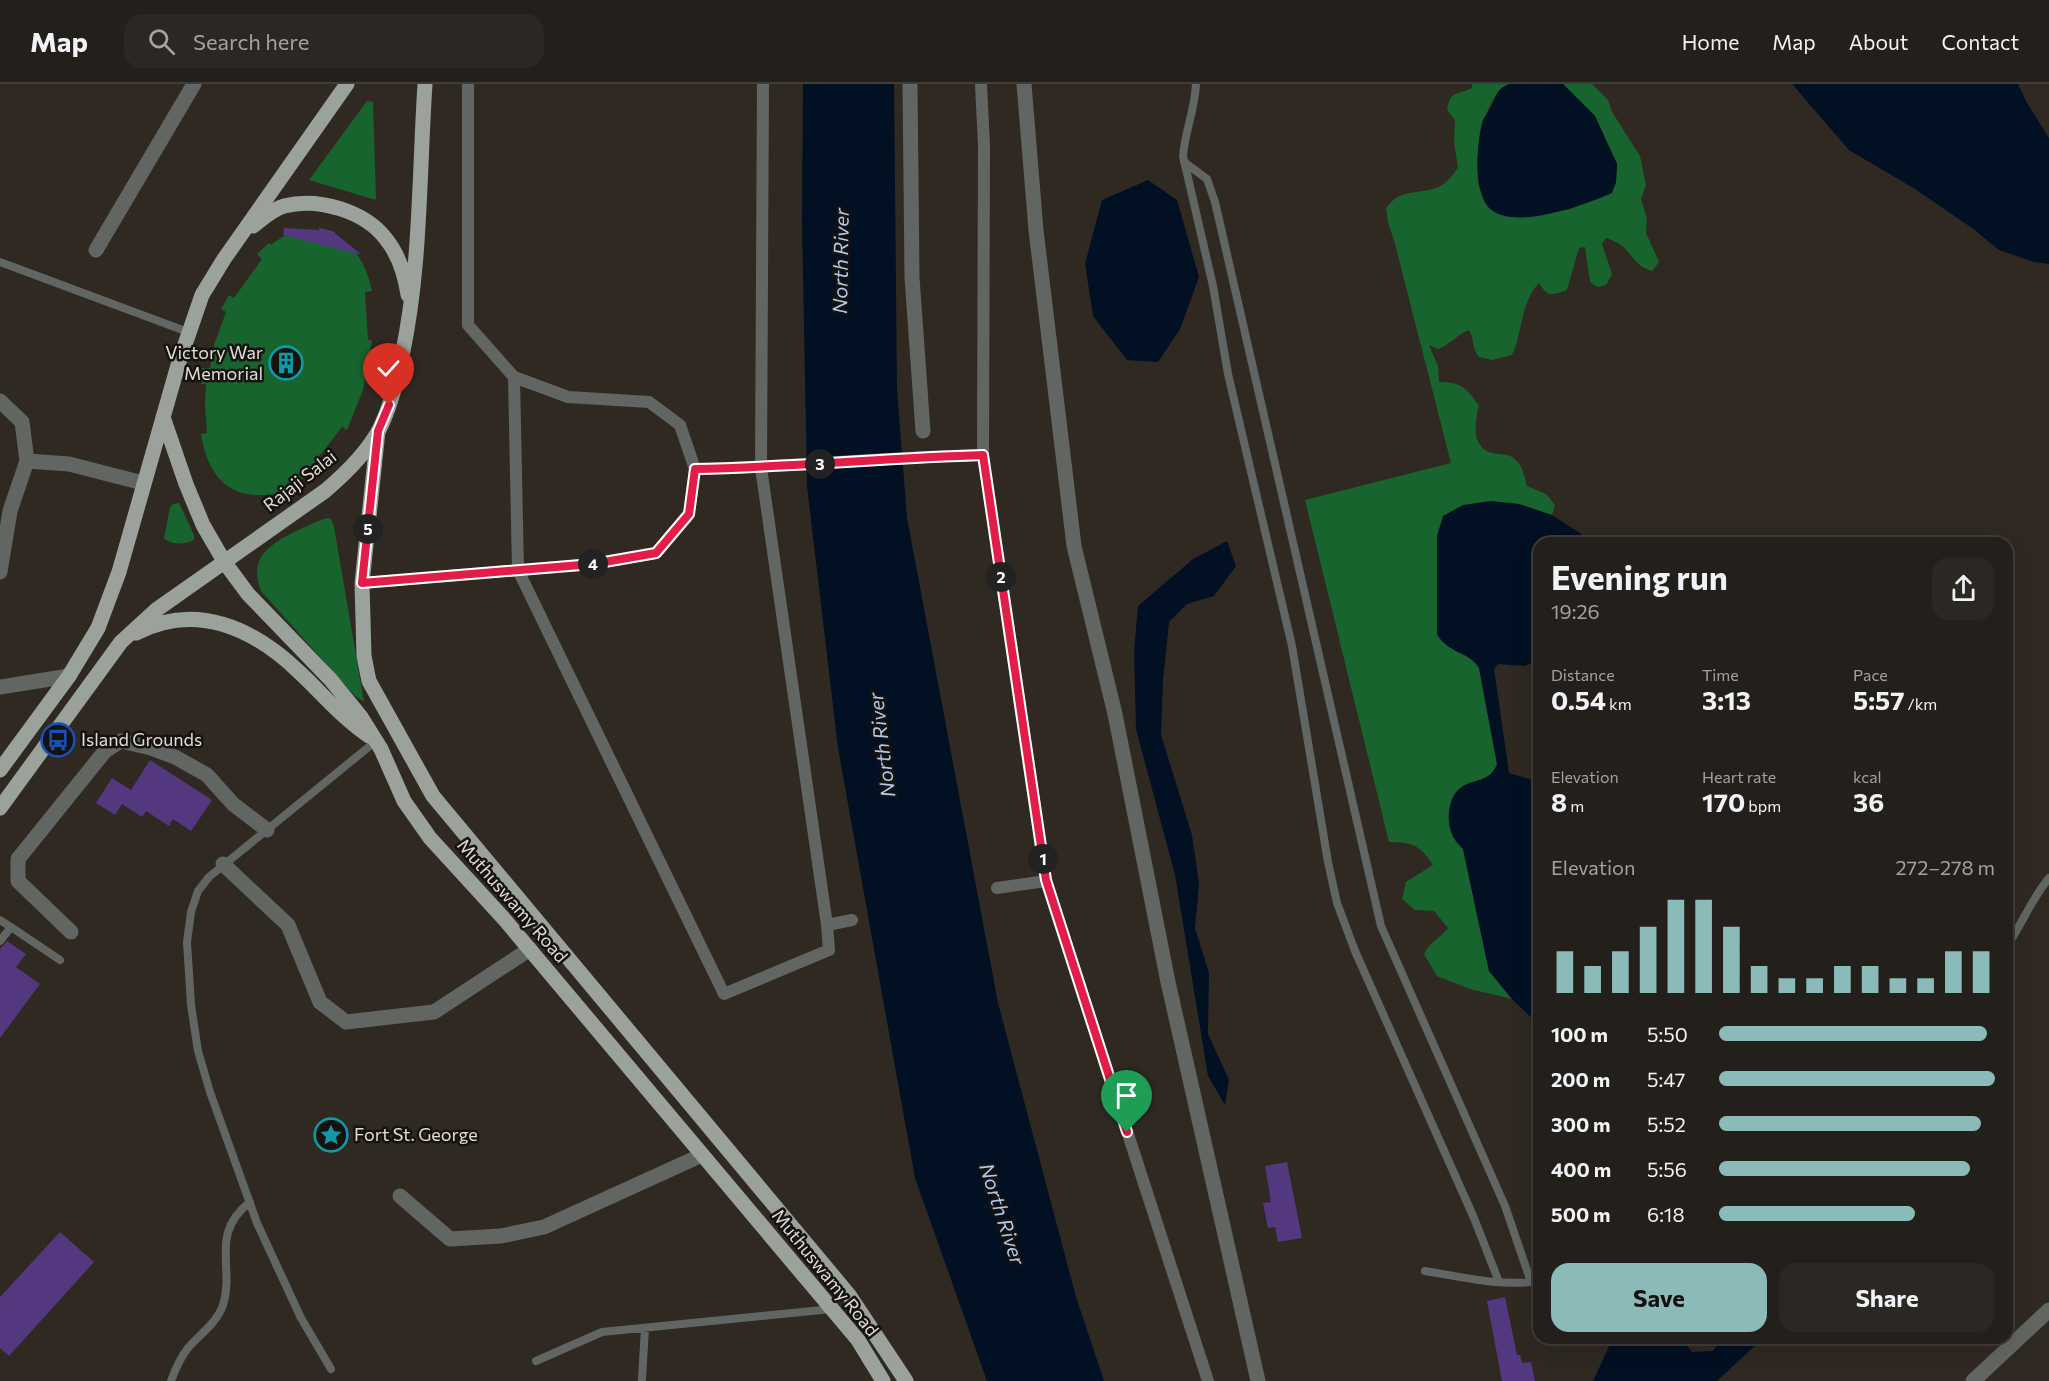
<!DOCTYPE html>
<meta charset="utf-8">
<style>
body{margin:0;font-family:Commissioner,sans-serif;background:#2b2723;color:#f1f3f6;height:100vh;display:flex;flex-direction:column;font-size:22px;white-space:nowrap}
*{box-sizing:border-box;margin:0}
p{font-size:20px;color:#a3a2a2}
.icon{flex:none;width:33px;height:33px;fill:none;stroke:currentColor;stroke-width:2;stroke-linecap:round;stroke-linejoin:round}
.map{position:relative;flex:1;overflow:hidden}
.sheet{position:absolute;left:1533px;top:453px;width:480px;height:807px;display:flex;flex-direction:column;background:#231f1a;border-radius:18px;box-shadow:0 6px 24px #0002,0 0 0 2px #403d39}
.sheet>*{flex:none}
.pin{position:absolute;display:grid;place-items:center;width:51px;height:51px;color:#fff;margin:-62px -26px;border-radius:50% 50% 50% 0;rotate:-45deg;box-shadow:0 0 6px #0007}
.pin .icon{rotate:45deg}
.km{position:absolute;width:30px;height:30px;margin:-15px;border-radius:50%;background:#222;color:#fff;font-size:16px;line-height:30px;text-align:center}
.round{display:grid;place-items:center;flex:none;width:63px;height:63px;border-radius:18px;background:#2b2723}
.overview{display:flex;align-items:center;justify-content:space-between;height:102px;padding:0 18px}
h1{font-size:33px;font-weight:700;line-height:45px}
.figures{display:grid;grid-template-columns:repeat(3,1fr);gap:9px;height:102px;padding:6px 18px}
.figures div{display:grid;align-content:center}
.figures b{font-size:26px;font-weight:700}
.figures small{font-size:16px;font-weight:400}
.figures p{font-size:16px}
.chart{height:168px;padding:12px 18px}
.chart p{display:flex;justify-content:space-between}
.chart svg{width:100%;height:108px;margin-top:6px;stroke:#8bbbb9;stroke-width:6}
.button{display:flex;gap:12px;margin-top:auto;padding:12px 18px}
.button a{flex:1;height:69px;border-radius:18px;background:#8bbbb9;color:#111;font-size:24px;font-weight:700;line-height:69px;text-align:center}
.button a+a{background:#2b2723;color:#f1f3f6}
ul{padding:0 18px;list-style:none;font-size:20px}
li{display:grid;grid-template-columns:96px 72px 1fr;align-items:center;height:45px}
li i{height:15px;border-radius:8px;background:#8bbbb9}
header{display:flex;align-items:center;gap:36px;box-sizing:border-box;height:84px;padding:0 30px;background:#231f1a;border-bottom:2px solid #403d39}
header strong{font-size:28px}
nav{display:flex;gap:33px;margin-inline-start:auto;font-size:21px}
.search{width:420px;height:54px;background:#2b2723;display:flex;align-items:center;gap:15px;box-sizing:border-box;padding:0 21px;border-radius:18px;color:#a3a2a2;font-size:22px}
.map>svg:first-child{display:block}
.green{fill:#18642e}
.water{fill:#021023}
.building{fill:#533880}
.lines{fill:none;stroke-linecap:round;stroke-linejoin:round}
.service{stroke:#626663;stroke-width:8}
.pedestrian{stroke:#626663;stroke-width:12}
.minor{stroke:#626663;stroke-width:15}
.primary{stroke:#9aa29b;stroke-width:15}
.route-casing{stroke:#fff;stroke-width:12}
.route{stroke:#e11d48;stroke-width:8}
.labels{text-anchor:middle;stroke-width:5;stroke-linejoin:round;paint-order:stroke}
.poi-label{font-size:18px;fill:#e0dcd7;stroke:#15120f;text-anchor:start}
.street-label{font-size:18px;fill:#e0dcd7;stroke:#15120f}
.water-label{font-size:20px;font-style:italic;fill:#aecaee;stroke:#15120f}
</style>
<header>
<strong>Map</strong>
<div class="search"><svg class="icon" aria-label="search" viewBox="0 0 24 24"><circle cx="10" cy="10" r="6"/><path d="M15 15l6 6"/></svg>Search here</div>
<nav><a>Home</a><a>Map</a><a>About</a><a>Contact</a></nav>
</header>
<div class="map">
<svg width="2049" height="1297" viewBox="0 0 2049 1297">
<rect width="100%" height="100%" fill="#2f2922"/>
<path class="green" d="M1472,0H1510C1483,8 1473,77 1479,102C1481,109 1486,117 1490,124L1568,126L1612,108L1616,98L1617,80L1595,32L1563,0H1592L1608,16L1612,28L1640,72L1646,101L1641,115L1647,135L1646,149L1659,178L1652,187C1634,182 1633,170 1621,161C1617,158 1611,156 1606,154L1602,160L1612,190L1606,201L1597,203L1590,198L1585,163L1579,164L1567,206C1553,211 1548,214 1539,199C1520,219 1523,248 1512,271L1492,276L1479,273C1471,263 1475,256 1469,246C1456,251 1450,261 1438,265L1429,261L1438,282L1439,298C1461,298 1467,304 1479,322C1475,337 1471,361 1489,368C1496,371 1506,369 1512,373C1523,380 1524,391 1527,402L1546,410L1555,421L1552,431L1519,420L1437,452V550C1448,570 1469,567 1479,584L1497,680C1492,695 1477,698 1463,702L1453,753L1463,765L1489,887L1512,915L1470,905L1437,892L1424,870C1431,856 1439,856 1448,844L1434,827L1415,826L1402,815L1406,798L1433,781C1420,761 1412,758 1389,758L1305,416L1451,379L1395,160L1388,138L1386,124C1403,101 1421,113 1442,101C1449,97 1453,90 1458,84L1454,58L1455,36L1447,26C1451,5 1456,12 1472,4Z
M367,17L373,18L376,116L309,96Z
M319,144L335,148V150C357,164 367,183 372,207L365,208L368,256L372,257L363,306L347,346L342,343L308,387L309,389C302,395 295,401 287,406C278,411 266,411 256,411C221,410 206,382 201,350L207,349L205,321L206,300H201L202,284H210L214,261L226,228L221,225L229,211L234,214L262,175L257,170L269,159L271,161C286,149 300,145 319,146Z
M179,419L194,451V456C185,461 171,461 164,454L170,423L173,420Z
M327,434L331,435L334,443L364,618L354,611L261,507C248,474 269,461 296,447C306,443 316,437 327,434Z"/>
<path class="water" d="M803,0H894L897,305L907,434L998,919L1076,1213L1104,1297H987L915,1094L838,664L807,402L802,136Z
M1510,0H1563L1595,32L1617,80L1616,98L1612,109C1586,120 1514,148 1489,124C1473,107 1477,60 1482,39C1484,32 1488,29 1491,23C1497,12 1496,4 1510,0Z
M1792,0H2018L2027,19L2049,54V180L2034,178L1999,166L1972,144L1915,105L1849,66Z
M1148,96L1177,116L1199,193L1180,245L1158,278L1127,276L1093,232L1085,180L1102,116Z
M1491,417L1519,420L1552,431L1595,459H1539V577L1524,582L1498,580L1494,585L1509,689L1539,698V941L1512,915L1489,887L1463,765C1460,762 1456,758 1454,754C1445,740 1447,711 1463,702C1476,695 1491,697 1497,680L1479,584C1469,567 1448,570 1437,550V452L1443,432L1463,421Z
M1227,457L1236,482L1214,512L1187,520L1169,538L1163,597L1161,651L1192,751L1199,800L1195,844L1209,889L1208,950L1229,996L1225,1021L1208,992L1175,791L1136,645L1134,567L1138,522L1193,475Z
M1613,1254H1681L1692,1268L1713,1267L1722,1254H1763L1717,1297H1593Z"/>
<path class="building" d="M284,144L319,146V144L332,147L362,171L283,151Z
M280,265L299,272L291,293L273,285Z
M150,676L212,716L191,747L173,735L169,742L146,727L142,733L122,720L115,731L96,719L112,694L131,706Z
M7,857L26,870L16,883L40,900L0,954V865Z
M1287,1078L1302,1154L1278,1158L1275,1143L1268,1144L1263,1119L1271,1118L1265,1082Z
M60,1148L94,1178L9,1272L0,1264V1213Z
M1505,1213L1517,1271H1520L1522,1279L1531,1278L1535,1297H1502L1487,1217Z"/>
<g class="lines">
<path class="service" d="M1196,0C1195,25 1185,47 1183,72L1213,202L1228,290L1292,562L1328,778L1337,819L1355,867L1474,1134L1499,1198
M1184,78L1207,95L1215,118L1381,842L1505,1122L1531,1198
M0,178L188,248
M0,836L11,843L0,857
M11,843L60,876
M2007,862C2022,840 2032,814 2049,794
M1425,1187C1462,1193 1501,1203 1539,1197
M536,1277L602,1248L832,1225
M331,1285L301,1234L257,1139L210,1008L198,967L191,921L187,858L191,828L198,807L209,793L376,657
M642,1295L645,1244
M171,1297C175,1286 180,1274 188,1264C199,1251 217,1239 223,1221C235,1183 209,1150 250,1118"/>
<path class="pedestrian" d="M468,0V241L514,293L568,313L649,318L680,341L695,385
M981,0L984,61L983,371L1046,797L1208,1297
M514,293L518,486L724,910L829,866L827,841L761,384L763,0
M362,499L593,480L656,469L689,430L695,385C791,383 887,373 983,371
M997,804L1046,797
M827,841L852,836"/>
<path class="minor" d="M910,0L912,193L923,347
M1024,0L1036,146L1074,462L1115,630L1168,898L1258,1297
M96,166L194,0
M0,317L22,338L27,377L69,380L143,399
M0,488L10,427L27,377
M0,603L69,592
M223,780L288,841L320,918L346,938L434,928L530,865
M71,848L18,797V775L105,667L121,657L151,664L175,673L207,691L233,720L267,746
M400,1112L450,1155L501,1152L544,1143L702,1071
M1973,1297L2049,1226"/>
<path class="primary" d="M253,142C262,135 273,125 284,122C318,113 365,127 386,155C399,171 405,191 408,211
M163,333L186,400L203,441L225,479L248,510L331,596L361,633L381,665L404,717L430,754L505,836L858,1256L883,1297
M378,347L362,499L364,572L369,597L433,712L849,1211L906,1297
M136,549C196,518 253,544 298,587C322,609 342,634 369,652
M0,686L69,592L98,544L119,488L178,281L202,211L224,175L347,0
M0,724L121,558L156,526L325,407C345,390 366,370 379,346C391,322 397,297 402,272C421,183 419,91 425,0"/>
</g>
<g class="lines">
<defs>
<path id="route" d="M389,321L378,347L362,499L593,480L656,469L689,430L695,385C791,383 887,374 983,371L1046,796L1127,1048"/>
</defs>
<use href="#route" class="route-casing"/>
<use href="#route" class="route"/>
</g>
<defs>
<symbol id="building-ring" viewBox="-11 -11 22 22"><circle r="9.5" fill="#15120f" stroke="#0f9aa8" stroke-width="1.5"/><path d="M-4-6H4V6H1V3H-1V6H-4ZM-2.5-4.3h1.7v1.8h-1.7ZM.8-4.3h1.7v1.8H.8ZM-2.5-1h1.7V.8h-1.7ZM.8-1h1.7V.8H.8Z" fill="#0f9aa8"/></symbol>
<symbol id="bus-ring" viewBox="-11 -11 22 22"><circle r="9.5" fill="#15120f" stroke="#1a4fb4" stroke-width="1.5"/><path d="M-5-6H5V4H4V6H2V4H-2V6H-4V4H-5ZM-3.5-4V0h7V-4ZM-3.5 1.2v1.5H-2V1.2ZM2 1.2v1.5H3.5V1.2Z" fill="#1a4fb4"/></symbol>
<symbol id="sight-ring" viewBox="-11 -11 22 22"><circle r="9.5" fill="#15120f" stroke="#0f9aa8" stroke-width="1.5"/><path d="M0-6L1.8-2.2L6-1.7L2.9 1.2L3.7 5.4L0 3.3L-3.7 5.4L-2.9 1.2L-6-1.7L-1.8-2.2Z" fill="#0f9aa8"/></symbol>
</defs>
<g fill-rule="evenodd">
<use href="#building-ring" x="267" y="260" width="38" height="38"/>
<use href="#bus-ring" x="39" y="637" width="38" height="38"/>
<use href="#sight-ring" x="312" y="1032" width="38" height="38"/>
</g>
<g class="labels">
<g class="poi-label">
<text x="263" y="275" text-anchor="end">Victory War<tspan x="263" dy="21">Memorial</tspan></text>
<text x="81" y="662">Island Grounds</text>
<text x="354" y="1057">Fort St. George</text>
</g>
<g class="street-label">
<text transform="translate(300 397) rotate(-38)" y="6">Rajaji Salai</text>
<text transform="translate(512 817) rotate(49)" y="6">Muthuswamy Road</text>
<text transform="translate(825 1189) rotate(51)" y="6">Muthuswamy Road</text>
</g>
<g class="water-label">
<text transform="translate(841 177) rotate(-89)" y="7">North River</text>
<text transform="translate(882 661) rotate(-97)" y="7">North River</text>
<text transform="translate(1002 1130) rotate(72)" y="7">North River</text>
</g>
</g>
</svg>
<div class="pin" style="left:1127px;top:1048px;background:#1e9e55"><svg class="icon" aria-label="arrive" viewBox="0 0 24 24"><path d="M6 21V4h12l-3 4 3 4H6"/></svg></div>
<div class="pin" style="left:389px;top:321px;background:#d93025"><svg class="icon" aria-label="check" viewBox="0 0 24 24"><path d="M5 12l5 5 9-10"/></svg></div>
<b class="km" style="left:1043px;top:775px">1</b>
<b class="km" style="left:1001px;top:493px">2</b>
<b class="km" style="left:820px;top:380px">3</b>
<b class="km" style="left:593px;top:480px">4</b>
<b class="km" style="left:368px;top:445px">5</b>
<section class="sheet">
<div class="overview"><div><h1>Evening run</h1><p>19:26</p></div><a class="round"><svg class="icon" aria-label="share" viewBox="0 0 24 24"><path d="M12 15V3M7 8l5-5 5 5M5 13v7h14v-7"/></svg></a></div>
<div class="figures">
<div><p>Distance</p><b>0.54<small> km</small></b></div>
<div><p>Time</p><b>3:13</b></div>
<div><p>Pace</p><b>5:57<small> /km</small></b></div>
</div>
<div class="figures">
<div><p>Elevation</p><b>8<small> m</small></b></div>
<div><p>Heart rate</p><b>170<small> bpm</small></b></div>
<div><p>kcal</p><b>36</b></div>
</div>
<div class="chart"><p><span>Elevation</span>272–278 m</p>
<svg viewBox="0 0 160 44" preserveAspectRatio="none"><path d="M5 44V27M15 44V33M25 44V27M35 44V17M45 44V6M55 44V6M65 44V17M75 44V33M85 44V38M95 44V38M105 44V33M115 44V33M125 44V38M135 44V38M145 44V27M155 44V27"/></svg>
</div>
<ul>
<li><b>100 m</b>5:50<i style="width:97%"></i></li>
<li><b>200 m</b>5:47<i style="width:100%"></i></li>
<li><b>300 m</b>5:52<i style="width:95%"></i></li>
<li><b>400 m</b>5:56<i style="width:91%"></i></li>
<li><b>500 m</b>6:18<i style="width:71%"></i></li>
</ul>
<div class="button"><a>Save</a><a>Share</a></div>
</section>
</div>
